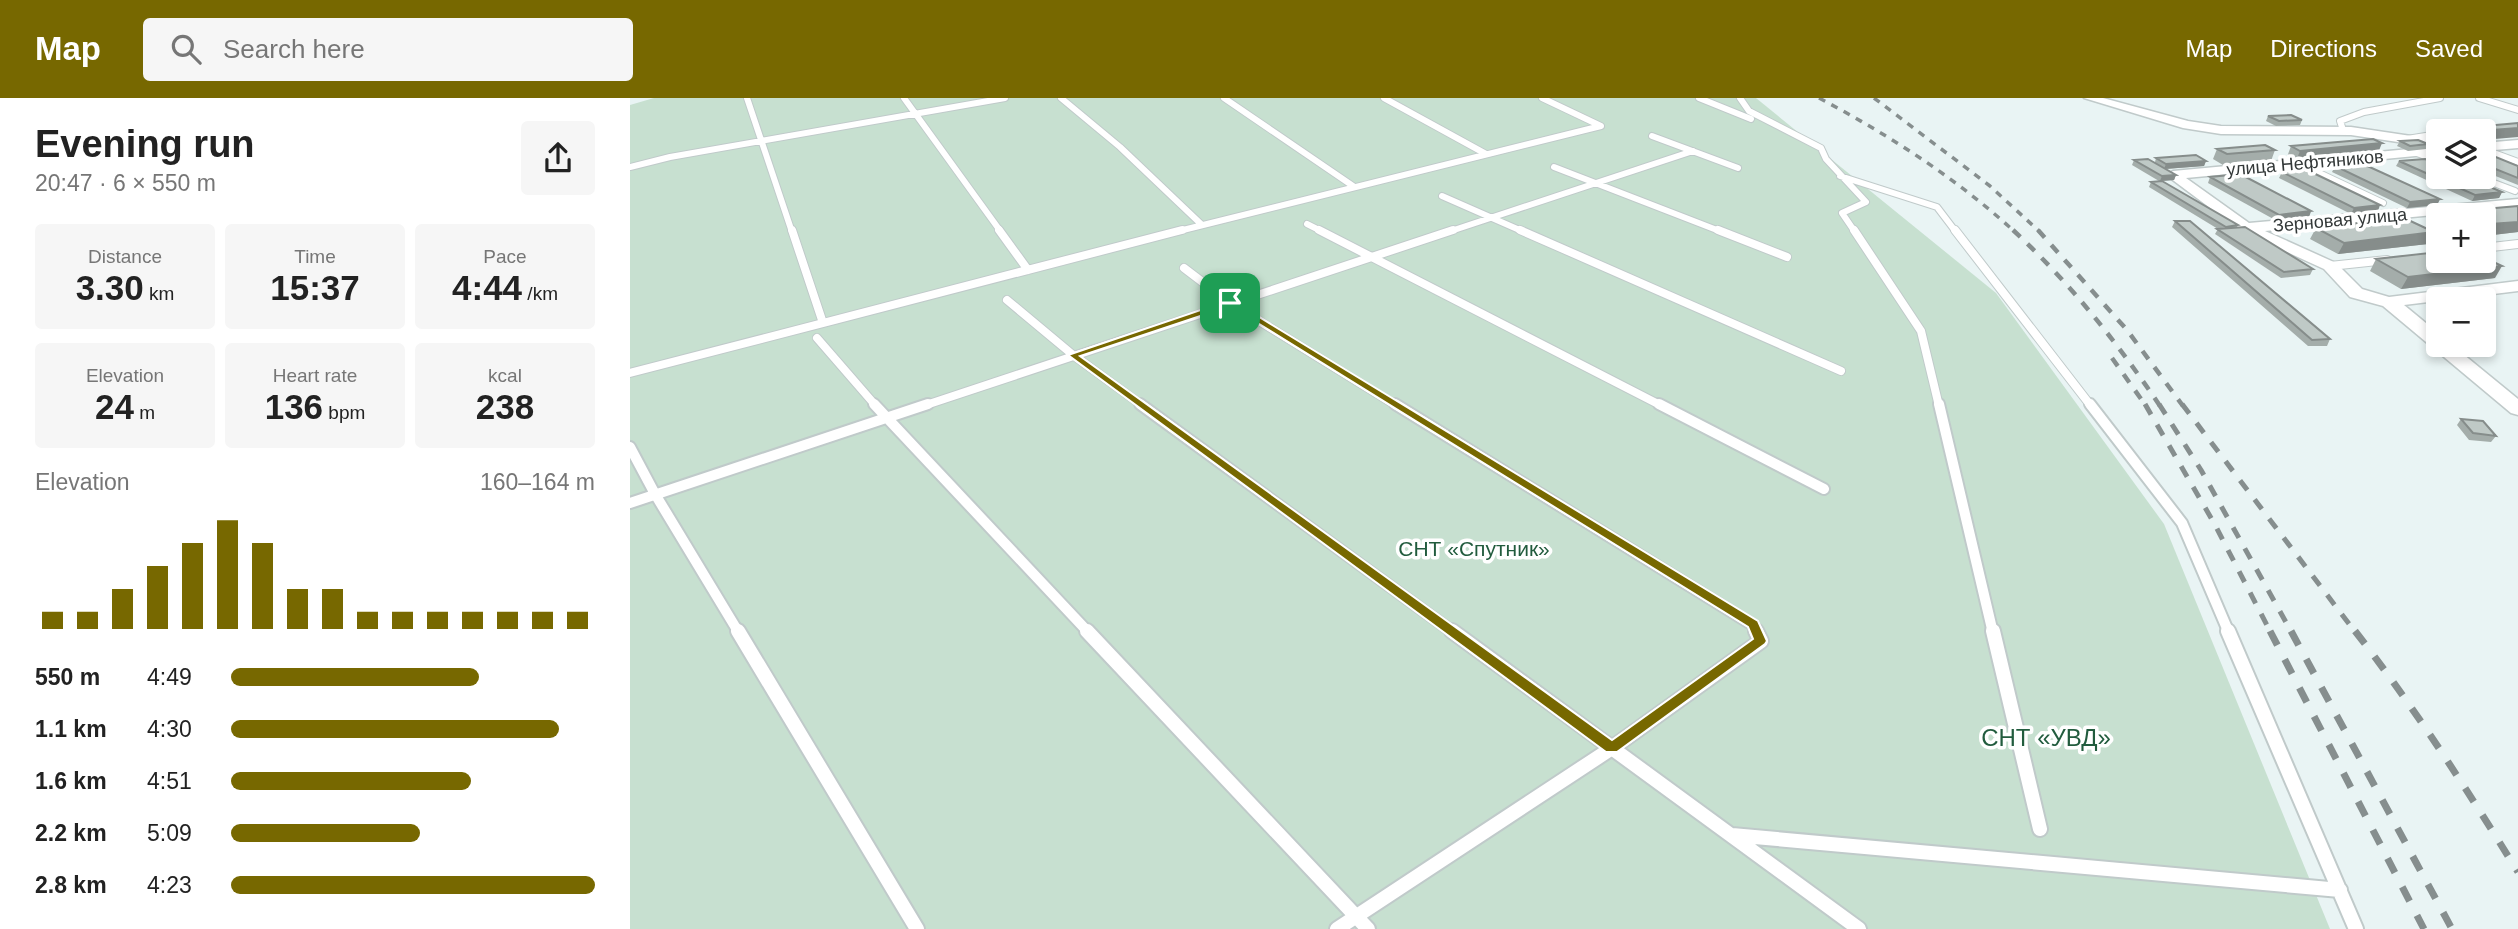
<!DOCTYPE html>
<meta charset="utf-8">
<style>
body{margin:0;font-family:Arial,sans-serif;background:#f6f6f6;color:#222;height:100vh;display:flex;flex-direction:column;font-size:26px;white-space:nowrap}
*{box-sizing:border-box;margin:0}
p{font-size:23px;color:#767676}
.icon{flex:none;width:38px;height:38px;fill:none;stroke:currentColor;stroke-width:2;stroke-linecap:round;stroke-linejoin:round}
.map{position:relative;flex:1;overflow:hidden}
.drawer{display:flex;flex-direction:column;background:#fff;width:630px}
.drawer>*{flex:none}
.controls{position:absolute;left:1796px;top:21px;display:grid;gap:14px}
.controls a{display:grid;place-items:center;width:70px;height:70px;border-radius:7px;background:#fff;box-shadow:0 4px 10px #0003;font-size:35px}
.pin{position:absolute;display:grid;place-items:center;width:60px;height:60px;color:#fff;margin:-30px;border-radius:14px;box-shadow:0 4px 10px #0006}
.round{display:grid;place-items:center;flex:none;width:74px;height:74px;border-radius:7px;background:#f6f6f6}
.summary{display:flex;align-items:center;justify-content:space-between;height:119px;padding:0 35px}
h1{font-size:38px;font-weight:600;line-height:52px}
.metrics{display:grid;grid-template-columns:repeat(3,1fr);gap:10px;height:119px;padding:7px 35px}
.metrics div{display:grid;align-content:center;border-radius:7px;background:#f6f6f6;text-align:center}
.metrics b{font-size:35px;font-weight:600}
.metrics small{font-size:19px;font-weight:400}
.metrics p{font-size:19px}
.chart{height:196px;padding:14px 35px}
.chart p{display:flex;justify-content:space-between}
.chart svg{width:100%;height:126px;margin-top:7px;stroke:#776800;stroke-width:6}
ul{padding:0 35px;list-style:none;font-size:23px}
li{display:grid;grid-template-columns:112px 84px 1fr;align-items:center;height:52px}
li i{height:18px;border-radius:9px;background:#776800}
header{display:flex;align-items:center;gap:42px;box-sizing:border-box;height:98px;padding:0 35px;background:#776800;color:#fff}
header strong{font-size:33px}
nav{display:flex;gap:38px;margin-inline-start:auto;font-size:24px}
.search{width:490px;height:63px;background:#f6f6f6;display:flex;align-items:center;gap:18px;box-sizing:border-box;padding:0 24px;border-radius:7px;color:#767676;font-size:26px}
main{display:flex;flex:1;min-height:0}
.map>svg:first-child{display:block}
.green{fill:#c7e0d0}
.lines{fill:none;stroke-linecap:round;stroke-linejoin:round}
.service-far3-casing{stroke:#c0caca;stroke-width:8}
.service-far2-casing{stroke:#c0caca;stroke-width:10}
.service-far1-casing{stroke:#c0caca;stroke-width:14}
.service-casing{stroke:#c0caca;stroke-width:18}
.minor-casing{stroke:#c0caca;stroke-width:3}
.service-far3{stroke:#fff;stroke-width:6}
.service-far2{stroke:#fff;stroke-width:8}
.service-far1{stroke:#fff;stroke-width:10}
.service{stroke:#fff;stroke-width:14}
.minor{fill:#fff;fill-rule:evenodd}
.rail-far3{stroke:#868e8e;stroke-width:3.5;stroke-dasharray:7 7;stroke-linecap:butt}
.rail-far2{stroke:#868e8e;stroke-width:4.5;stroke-dasharray:10 10;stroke-linecap:butt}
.rail-far1{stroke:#868e8e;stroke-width:5;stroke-dasharray:12 12;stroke-linecap:butt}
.rail{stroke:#868e8e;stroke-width:7;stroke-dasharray:16 16;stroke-linecap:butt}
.wall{fill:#a4adaa}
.shaded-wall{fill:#868d8b}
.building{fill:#bfc9c6;stroke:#868d8b;stroke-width:2}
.route{fill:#776800;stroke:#fff;stroke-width:2;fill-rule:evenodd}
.labels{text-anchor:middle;stroke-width:7;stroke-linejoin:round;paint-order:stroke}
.far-street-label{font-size:18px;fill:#333838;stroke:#fff}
.park-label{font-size:21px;fill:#225c3e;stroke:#fff}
.near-park-label{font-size:24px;fill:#225c3e;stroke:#fff}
</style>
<header>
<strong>Map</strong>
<div class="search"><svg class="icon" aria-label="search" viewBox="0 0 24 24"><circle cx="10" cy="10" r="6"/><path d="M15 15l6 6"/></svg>Search here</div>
<nav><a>Map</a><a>Directions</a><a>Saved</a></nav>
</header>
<main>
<section class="drawer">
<div class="summary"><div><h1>Evening run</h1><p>20:47 · 6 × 550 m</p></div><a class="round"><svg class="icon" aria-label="share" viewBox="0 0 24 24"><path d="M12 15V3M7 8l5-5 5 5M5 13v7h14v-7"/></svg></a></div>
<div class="metrics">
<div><p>Distance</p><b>3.30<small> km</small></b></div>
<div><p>Time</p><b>15:37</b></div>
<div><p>Pace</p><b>4:44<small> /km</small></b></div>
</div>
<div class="metrics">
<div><p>Elevation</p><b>24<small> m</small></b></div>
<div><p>Heart rate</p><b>136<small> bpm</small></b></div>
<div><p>kcal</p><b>238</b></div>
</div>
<div class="chart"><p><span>Elevation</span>160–164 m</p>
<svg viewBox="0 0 160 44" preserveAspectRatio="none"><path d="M5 44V38M15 44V38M25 44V30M35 44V22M45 44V14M55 44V6M65 44V14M75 44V30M85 44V30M95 44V38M105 44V38M115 44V38M125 44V38M135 44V38M145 44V38M155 44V38"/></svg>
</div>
<ul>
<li><b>550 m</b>4:49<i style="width:68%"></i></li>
<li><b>1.1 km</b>4:30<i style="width:90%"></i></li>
<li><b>1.6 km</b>4:51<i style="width:66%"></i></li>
<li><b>2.2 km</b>5:09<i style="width:52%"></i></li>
<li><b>2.8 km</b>4:23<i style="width:100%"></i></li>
</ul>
</section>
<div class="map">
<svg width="1888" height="831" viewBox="0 0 1888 831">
<rect width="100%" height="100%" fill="#e9f4f4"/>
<path class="green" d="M24,0H1126L1366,195L1534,426L1700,831H0V7Z"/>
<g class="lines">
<defs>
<path id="service-far3" d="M117,0L162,134
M274,0L371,134
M431,0L490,49L572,127
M594,0L723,88
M754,0L856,56
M1069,0L1121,21
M1110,0L1119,13L1191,50L1196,61L1236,104L1212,115L1225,134
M1849,0L1888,12
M1713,32L1710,23L1734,14L1810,0
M1022,38L1108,70
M1777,41L1808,36
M1853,51L1888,64
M1787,55L1808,63
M1670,66L1753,105
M0,69L40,59L375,0
M924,69L1092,134
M1210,78L1307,109L1326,134
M1848,79L1885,93
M812,98L894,134
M677,126L693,134
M545,134L971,28L912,0
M818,134L1063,53"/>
<path id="service-far2" d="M162,132L193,225
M369,132L398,172
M689,132L1032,308
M890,132L1211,273
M1088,132L1157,159
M1224,132L1291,233L1309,308
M1325,132L1461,308
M1853,150L1888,146
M1700,168L1757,162
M554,170L600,205L767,308
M377,202L443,257L513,308
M187,240L246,308
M0,275L552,132
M293,308L823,132"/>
<path id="service-far1" d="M244,306L459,535
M510,306L824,535
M765,306L1123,527L1127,535
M1029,306L1194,391
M1309,306L1363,535
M1460,306L1552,425L1599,535
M0,349L25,396L109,535
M0,405L298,306"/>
<path id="service" d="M108,533L287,831
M457,533L738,831
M822,533L1229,831
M1363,533L1410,731
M1598,533L1726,831
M1102,737L1710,792
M707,831L982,650L1131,543L1126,533"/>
<path id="minor" d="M1454,0H1473L1558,23L1591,28L1721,29L1808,42V50L1721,37L1591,36L1553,30Z
M1888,42V50L1853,53V45Z
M1801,49L1806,50V56L1556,80L1619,125L1888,101V109L1635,133L1706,165L1732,191L1759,199L1888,183V193L1774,207L1808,235V247H1822L1888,301V317L1881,315L1753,208L1720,199L1694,171L1611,133L1536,77L1543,73Z"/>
</defs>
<use href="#service-far3" class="service-far3-casing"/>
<use href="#service-far2" class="service-far2-casing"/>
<use href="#service-far1" class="service-far1-casing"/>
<use href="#service" class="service-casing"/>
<use href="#minor" class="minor-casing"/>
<use href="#service-far3" class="service-far3"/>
<use href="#service-far2" class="service-far2"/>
<use href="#service-far1" class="service-far1"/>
<use href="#service" class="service"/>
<use href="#minor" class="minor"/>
<path class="rail-far3" d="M1189,0C1259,37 1326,80 1385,134
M1244,0L1360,88L1410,134"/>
<path class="rail-far2" d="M1383,132C1440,185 1487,244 1530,308
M1408,132L1497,232L1553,308
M1482,260L1516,308"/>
<path class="rail-far1" d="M1515,306L1584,425L1641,535
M1529,306L1571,372L1662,535
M1552,306L1726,535"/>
<path class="rail" d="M1640,533L1794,831
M1661,533L1822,831
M1725,533C1785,610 1837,692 1888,774"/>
</g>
<path class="wall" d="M1638,18L1672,22L1670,27L1646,28L1636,23Z
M1770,43L1798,46L1796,51L1778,53L1767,48Z
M1661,48L1748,55L1666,63L1657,59Z
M1587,51L1645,52L1641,63L1593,67L1583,61Z
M1853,55L1888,68V87L1853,73Z
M1526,60L1576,63L1574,68L1536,71L1546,77L1544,82L1532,83L1608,127L1607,129L1683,171L1680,177L1651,180L1585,136L1588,131L1519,89L1521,84L1529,83L1502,67L1504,62L1525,64Z
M1769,63L1872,94L1869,100L1842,103L1766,68Z
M1705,68L1810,101L1807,107L1777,110L1702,74Z
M1652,74L1748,113L1721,116L1649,80Z
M1580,79L1681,113L1679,119L1647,123L1578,85Z
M1888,108V134L1854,138L1853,117H1829L1832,113Z
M1545,123L1700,241L1697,248H1678L1542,129Z
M1686,130L1804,134L1798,146L1708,156L1680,141Z
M1746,161L1865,180L1771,191L1740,173Z
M1831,321L1866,338L1861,344L1839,342L1827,327Z"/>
<path class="shaded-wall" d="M1888,30V39L1853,42V33Z
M1752,45L1748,55L1666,63L1670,53Z
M1576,63L1574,68L1534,71L1536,66Z
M1546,77L1544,82L1530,83L1532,78Z
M1872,94L1869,100L1842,103L1845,97Z
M1810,101L1807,107L1777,110L1780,104Z
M1750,107L1748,113L1721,116L1724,110Z
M1681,113L1679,119L1647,123L1649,117Z
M1888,124V134L1854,138L1860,126Z
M1804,134L1798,146L1708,156L1714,145Z
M1872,168L1865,180L1771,191L1778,179Z"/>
<path class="building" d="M1661,17L1672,22L1649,23L1638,18Z
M1888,25V30L1849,33H1826L1822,31Z
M1743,41L1752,45L1670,53L1661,48Z
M1788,42L1798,46L1780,48L1770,43Z
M1635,47L1645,52L1597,56L1587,51Z
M1853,55H1856L1888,68V80L1853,66Z
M1566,57L1576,63L1536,66L1526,60Z
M1518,61L1546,77L1532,78L1504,62Z
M1795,61L1808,66V79H1836L1872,94L1845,97L1769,63Z
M1733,66L1810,101L1780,104L1705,68Z
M1677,72L1750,107L1724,110L1652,74Z
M1610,76L1681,113L1649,117L1580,79Z
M1532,83L1608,127L1596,129L1521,84Z
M1888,108V124L1860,126L1853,123V117H1841L1832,113Z
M1774,120L1804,134L1714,145L1686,130Z
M1545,123H1560L1700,241L1682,242Z
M1615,129L1683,171L1654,174L1587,131Z
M1808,154V163H1853V159L1872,168L1778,179L1746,161Z
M1831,321L1853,323L1866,338L1843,335Z"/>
<path class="route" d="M597,203H603L1128,523L1137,543L1135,546L987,654H976L438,257ZM600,208L1118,529L1123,541L982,642L450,258Z"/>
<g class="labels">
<g class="far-street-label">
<text transform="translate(1675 65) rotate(-5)" y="6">улица Нефтяников</text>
<text transform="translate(1710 122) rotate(-5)" y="6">Зерновая улица</text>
</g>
<g class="park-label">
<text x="844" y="458">СНТ «Спутник»</text>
</g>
<g class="near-park-label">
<text x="1416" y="648">СНТ «УВД»</text>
</g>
</g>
</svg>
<div class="controls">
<a><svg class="icon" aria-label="layers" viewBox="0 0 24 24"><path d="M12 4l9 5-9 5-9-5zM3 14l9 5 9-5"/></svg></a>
<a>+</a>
<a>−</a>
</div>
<div class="pin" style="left:600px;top:205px;background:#1e9e55"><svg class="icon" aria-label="arrive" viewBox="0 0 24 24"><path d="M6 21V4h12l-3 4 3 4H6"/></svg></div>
</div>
</main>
